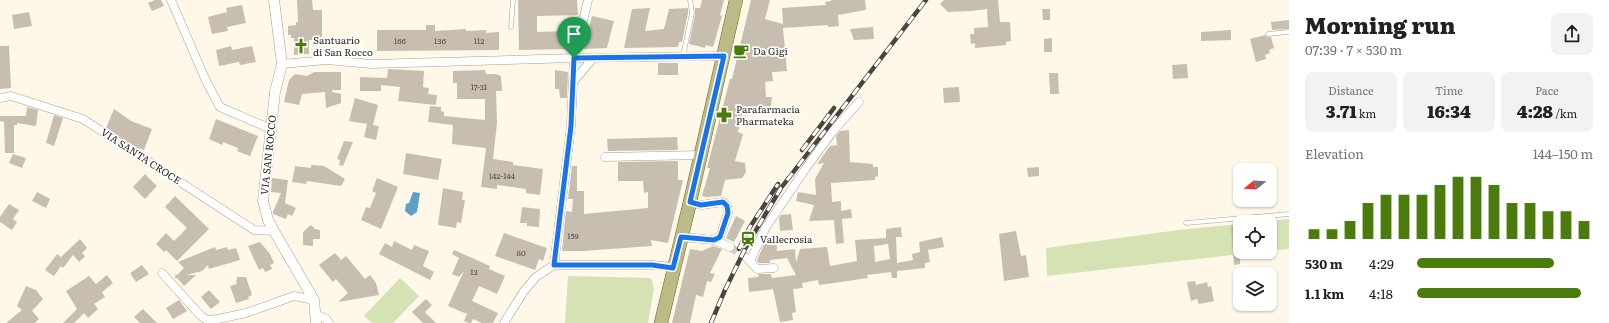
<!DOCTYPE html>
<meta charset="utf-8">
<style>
body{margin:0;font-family:Literata,serif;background:#f2f2f2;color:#202124;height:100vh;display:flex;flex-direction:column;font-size:15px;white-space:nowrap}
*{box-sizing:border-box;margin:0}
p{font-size:13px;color:#757577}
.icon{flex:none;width:22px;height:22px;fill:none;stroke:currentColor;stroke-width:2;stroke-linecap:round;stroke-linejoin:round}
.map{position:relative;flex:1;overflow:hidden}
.drawer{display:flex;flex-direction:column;background:#fff;width:320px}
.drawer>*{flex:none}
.needle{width:26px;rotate:252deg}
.controls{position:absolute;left:1233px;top:163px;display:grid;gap:8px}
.controls a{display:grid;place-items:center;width:44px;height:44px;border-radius:8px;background:#fff;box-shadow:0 1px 3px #0004;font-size:20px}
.pin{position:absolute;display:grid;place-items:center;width:34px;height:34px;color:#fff;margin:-41px -17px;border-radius:50% 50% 50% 0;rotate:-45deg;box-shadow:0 0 4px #0007}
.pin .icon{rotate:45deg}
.round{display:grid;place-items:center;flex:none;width:42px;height:42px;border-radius:8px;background:#f2f2f2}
.head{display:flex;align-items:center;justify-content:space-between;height:68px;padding:0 16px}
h1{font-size:22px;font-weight:800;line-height:30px}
.stats{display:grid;grid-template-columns:repeat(3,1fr);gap:6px;height:68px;padding:4px 16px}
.stats div{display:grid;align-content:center;border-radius:8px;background:#f2f2f2;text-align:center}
.stats b{font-size:17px;font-weight:800}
.stats small{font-size:11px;font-weight:400}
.stats p{font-size:11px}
.chart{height:112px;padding:8px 16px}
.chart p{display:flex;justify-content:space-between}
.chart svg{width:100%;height:72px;margin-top:4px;stroke:#497c0a;stroke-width:6}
ul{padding:0 16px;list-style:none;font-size:13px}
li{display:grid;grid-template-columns:64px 48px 1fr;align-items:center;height:30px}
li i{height:10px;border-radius:5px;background:#497c0a}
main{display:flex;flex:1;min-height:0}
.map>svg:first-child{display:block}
.green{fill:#d5e3b4}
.water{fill:#5ea0c8}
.building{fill:#c7beaf;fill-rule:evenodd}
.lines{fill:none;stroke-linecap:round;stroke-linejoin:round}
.minor-tunnel{stroke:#d5cec0;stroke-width:8;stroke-dasharray:8 4;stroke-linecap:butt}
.service-casing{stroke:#a8a092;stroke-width:5}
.minor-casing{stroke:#a8a092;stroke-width:9}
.tertiary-casing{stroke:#a8a092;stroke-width:11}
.primary-casing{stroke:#6a6a30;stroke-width:14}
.service{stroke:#fff;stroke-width:4}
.minor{stroke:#fff;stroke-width:8}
.tertiary{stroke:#fff;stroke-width:10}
.primary{stroke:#babb87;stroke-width:13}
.rail-casing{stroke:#4a463f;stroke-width:4.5}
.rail{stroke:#fff;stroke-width:3;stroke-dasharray:9;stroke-linecap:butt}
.route-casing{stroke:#fff;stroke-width:8}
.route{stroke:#1a73e8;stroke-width:5}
.labels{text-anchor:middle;stroke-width:3.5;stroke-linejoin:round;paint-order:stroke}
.number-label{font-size:8px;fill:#534e46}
.poi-label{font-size:10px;fill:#2c2923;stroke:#fff;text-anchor:start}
.street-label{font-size:10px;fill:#2c2923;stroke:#fff}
</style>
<main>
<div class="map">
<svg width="1289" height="323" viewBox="0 0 1289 323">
<rect width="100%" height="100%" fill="#fff7e7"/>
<path class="green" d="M1289,219V249L1270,251V222H1256Z
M1240,224V252H1259L1047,276L1046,248L1178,230Z
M568,276L651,278L654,288L648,323H565Z
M400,278L419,296L393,323H372L364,316Z"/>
<path class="water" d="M413,192L420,193L417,212L411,216L405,211L406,204L409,203Z"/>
<path class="building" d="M155,0H161L164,6L152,11L148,3Z
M297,0H312L313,10H322V40H309V54L294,55V38H291V35H288V26L296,25V22H298Z
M518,0H577L578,15L537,16V32L568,31L569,49L519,50Z
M702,0H724L720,15L722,16L713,47L706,45L705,48L689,44L695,14V8H700Z
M751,0H770L765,19L783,24L782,8L826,5L825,2L831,1V0H865L866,10L838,15L839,26L828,27V25L783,28L787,71L772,72L773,81L765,82L766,97H772L770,113L755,112V114L743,110L738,132L743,134L735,161L745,163L746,172L742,178L725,180L721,196L706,197L702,196L710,168H707L730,79H732Z
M944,0H998L1000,22H1010L1011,41L1006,42V45L975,48V43L971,44L970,34H974V28L988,27L987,9L971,11L948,12L940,4Z
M242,5L246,23L227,27L228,31L212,34L208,17L227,12L226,8Z
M650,8L645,31L664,29L669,9L688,8V13L682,42H679L678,47L624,48L632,9Z
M1042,9H1050V20H1043Z
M29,12L32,26L14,29L12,15Z
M592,16L614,21L607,48L584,49Z
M1289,20V29L1272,30L1271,22Z
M426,25H435V31L466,29V31L486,30V33L499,32V50L377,51V30H426Z
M873,27L874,39L854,40L850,29Z
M1231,30V40L1201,41V32Z
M1265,35L1267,37H1271L1274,48L1269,50L1270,53L1265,55L1266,59L1256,62L1250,39Z
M1052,38V52H1044V39Z
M0,46H9L11,88L0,89Z
M231,46L232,50L252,46L256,62L240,65L239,62L219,66L216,50Z
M658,63H678V75H658Z
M1187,64L1188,78L1173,79L1172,65Z
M388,69L424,71L423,87L429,88L428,94L437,95L436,105L398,101L400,87L381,85V91H360V77L387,78Z
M485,70L486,74H496L501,76L502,91H496L497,123L493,159L513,162V165L543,169L540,195L526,193V189L497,185V189L481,187L486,148L452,144L453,125L428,122L430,106L441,107V111L444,112V116L485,120V99H457V83H453V71Z
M555,70L568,72L567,98H560L559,89H555Z
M314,72H341V90H332V92L341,94V103L326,108L325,92L302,94L299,105L284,102L289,80L295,74L307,76Z
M1049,73H1058L1059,94H1050Z
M959,87L960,102L944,103L943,88Z
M355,98L378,105L373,125L379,126L376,140L364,137L367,124L349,121Z
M27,107L38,110L36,126L17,123V125H14V153H5L4,122L0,121V116H26Z
M114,109L131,121L152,129L144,150L137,148L106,128Z
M54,115L63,118L54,146L46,143Z
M216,119L258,136L250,156L237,151L238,148L223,142L222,145L209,139Z
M849,130L850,162L873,164V167H878V176L875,177V180L831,183L832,202L841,201V211L851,209L852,218L842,219L844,243L836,244L834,220L809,221L814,205L796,201L798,192L816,195L815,179L824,163L817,164L830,146L837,145L836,136L840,131Z
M677,137L678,150L608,151L607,139Z
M344,141L353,142L343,166L339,165L340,160L337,159Z
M406,153L442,159L438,180L403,174Z
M13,154L26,158L22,168L9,163Z
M678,161V180H683L668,243L651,240L652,246L583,251H562L566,211L572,212L573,199H568L572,166H577V191H584V214L648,208V192L644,193L643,181H618V162Z
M311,165L324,166L345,179L341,186L307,181L306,184L292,182L295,166L311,168Z
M1039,167V176L1028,177L1027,168Z
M145,174L157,186L145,199L133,187Z
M272,178L288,180L285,203L296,208L292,216L288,214L286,219L273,214V212L281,193L271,192Z
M377,178L398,187L381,229L361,220L366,207L370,208L376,193L372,191Z
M443,188L463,192L462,200H465L461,223L457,222L456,228L438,225Z
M37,192L50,199L46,208L32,201Z
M175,196L209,229L177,261L166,250L164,252L156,244L166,233L174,241L187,228L165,207Z
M9,204L19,210L13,219L17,222L12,230L0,222V217Z
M522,207L540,209L539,227L527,226V223H520Z
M791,214L793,230L780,231L779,218L781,215Z
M736,216L745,221L734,242L726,238Z
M311,225L315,229L320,230V239H313V246L303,245V232Z
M1240,225V264L1234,265L1231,226Z
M901,227L902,237H896L897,263L913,260L912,254L920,252L919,242L942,237L944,247L928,250L930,262L925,263V268L897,271V278H892L891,272L867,275L868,278L827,284L819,285L818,280L802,283L803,288L793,289L796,312L792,313L793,320L780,322L773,289L749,292L748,278L759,277L758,274H771L772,278L796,275L787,258L770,260V263H759L758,262L757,260L767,238L776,237L777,251L795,249L796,263L800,249L827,247L830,266L857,261L855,240L886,238V229ZM888,244L890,259L875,262L874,246Z
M1016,231L1021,256L1026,255L1029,277L1004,281L999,234Z
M504,233L547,248L543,261L539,259L535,270L495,256Z
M80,239L87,248L82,253L85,256L79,262L73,255L63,268L61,266L54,276L45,270L57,254L61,257Z
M394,241L412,250L414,245L429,251L423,266L434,272L430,280L379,254L385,243L392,247Z
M260,242L270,254L274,263L270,265L272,269L265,272L263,268L259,270L248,246Z
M713,246L722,249L710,273L715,274L711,282L707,281L703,297L696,295L690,323H672L690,249L702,251Z
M215,247L216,250L227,247L228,250L236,248L240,260L209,269L208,265L202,271L187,275H196L184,286L177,278H174L176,276L174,274L177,275L184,268L178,262Z
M454,250L490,266L489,269L505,276L497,294L479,286L472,301L498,313L493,323H482L473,319L471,323H469L464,321L467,314L448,306L464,271L459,277L452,274L459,258L452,254Z
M335,253L341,260L346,256L365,279L370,275L376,283L379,295L338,302L348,293L336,279L333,282L319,265Z
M142,265L149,274L136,282L130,273Z
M107,275L113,283L102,292L105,297L94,304L98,309L88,318L84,313L74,323H63L77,309L66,291L89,276L96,284Z
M237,277H246L252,295L248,297L249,299L236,303L230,286L237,284L236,280H237Z
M1195,281L1196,285L1207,282L1208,287L1211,286L1214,301L1199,304L1197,299L1191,301L1187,282Z
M26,286L38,291L37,292L43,299L32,311L39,319L35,323H6L22,310L17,306Z
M209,290L220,302L211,309L201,297Z
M426,299L432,305L425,312L436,323H423L412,312Z
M179,300L187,311L173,319L166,308Z
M143,309L157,323H140L134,317Z"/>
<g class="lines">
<path class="minor-tunnel" d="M730,247L746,257"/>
<defs>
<path id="service" d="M511,27L513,0
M1268,34L1289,32
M683,56L692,13L690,0
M1186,223L1289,214"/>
<path id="minor" d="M171,0L206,81L220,107L271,129
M282,64L327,60L371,64L574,58L724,56
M573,82L594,57
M0,98L11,96L83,119L254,230L274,231
M605,157L701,155
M681,237L714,240L720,237L728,213L727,206L723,202L701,205L690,202
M714,240L730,247
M747,258L757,269L774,268
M750,261L766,227L806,168L833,131L859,102
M554,265L571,126L574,58L588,0
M162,273L201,316L207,320L218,319L246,313L294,296L314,300
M315,314L326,319L329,323
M504,323L524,291L536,277L554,265H652L673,267"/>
<path id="tertiary" d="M274,0L282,64L275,92L263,201L268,220L274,231L314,300L316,323"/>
<path id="primary" d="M661,323L690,202L736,0"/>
</defs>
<use href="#service" class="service-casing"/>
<use href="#minor" class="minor-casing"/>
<use href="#tertiary" class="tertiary-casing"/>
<use href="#primary" class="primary-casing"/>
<use href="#service" class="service"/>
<use href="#minor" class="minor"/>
<use href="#tertiary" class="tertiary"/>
<use href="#primary" class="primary"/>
<defs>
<path id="rail" d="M802,150L834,108
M739,249L750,227L778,184
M711,323L725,290L746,247L781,188L926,0"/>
</defs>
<use href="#rail" class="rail-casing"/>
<use href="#rail" class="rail"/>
</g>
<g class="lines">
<defs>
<path id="route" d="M724,56L690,202L701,205L723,202L727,206L728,213L720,237L714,240L681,237L673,268L652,265H554L571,126L574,58Z"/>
</defs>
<use href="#route" class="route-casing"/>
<use href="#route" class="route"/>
</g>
<defs>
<symbol id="church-bare" viewBox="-9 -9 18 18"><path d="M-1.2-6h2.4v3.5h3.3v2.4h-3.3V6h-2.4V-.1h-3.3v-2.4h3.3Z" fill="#497c0a" stroke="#fff" stroke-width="2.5" paint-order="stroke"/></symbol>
<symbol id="cafe-bare" viewBox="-9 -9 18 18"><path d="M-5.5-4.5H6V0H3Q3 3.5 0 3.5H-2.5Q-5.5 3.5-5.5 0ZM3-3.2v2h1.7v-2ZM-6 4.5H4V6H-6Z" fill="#497c0a" stroke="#fff" stroke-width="2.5" paint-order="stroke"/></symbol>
<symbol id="pharmacy-bare" viewBox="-9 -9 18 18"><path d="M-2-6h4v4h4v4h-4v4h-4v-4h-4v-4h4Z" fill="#497c0a" stroke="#fff" stroke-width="2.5" paint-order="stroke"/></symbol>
<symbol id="station-bare" viewBox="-9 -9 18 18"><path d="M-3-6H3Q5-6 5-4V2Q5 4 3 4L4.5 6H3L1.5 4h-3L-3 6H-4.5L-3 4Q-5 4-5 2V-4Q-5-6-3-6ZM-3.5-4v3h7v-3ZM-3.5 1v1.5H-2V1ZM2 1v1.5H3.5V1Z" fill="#497c0a" stroke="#fff" stroke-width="2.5" paint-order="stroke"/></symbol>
</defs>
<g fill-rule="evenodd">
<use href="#church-bare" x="290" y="35" width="22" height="22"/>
<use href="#cafe-bare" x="730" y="40" width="22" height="22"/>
<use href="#pharmacy-bare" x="713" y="104" width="22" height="22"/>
<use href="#station-bare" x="737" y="228" width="22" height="22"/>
</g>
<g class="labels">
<g class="number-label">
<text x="400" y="44">166</text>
<text x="440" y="44">136</text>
<text x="479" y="44">112</text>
<text x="479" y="90">17-31</text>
<text x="502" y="179">142-144</text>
<text x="573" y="239">159</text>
<text x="521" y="256">80</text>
<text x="474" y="275">13</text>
</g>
<g class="poi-label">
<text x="313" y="44">Santuario<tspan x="313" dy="12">di San Rocco</tspan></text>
<text x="753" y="55">Da Gigi</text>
<text x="736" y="113">Parafarmacia<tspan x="736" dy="12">Pharmateka</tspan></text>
<text x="760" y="243">Vallecrosia</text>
</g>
<g class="street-label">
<text transform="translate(268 155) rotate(-84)" y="4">VIA SAN ROCCO</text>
<text transform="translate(141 156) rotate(33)" y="4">VIA SANTA CROCE</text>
</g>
</g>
</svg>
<div class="controls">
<a><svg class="needle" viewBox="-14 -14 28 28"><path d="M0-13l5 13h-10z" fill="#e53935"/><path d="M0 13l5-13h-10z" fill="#757577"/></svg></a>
<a><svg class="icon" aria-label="locate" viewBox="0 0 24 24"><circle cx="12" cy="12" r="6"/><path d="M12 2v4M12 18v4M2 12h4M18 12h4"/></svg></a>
<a><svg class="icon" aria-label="layers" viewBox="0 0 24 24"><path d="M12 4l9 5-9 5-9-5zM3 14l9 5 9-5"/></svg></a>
</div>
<div class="pin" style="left:574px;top:58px;background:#1e9e55"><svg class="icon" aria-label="arrive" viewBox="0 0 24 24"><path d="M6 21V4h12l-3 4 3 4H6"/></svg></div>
</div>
<section class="drawer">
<div class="head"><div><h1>Morning run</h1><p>07:39 · 7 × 530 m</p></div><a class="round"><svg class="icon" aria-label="share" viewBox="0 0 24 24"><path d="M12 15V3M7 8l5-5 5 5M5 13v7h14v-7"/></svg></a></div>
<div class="stats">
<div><p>Distance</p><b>3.71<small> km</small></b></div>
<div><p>Time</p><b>16:34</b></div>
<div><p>Pace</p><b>4:28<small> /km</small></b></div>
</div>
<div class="chart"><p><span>Elevation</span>144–150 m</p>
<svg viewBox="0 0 160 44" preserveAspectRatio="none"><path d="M5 44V38M15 44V38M25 44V33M35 44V22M45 44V17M55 44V17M65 44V17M75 44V11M85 44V6M95 44V6M105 44V11M115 44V22M125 44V22M135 44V27M145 44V27M155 44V33"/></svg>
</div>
<ul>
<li><b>530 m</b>4:29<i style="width:78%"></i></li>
<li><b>1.1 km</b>4:18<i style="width:93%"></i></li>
</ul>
</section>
</main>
